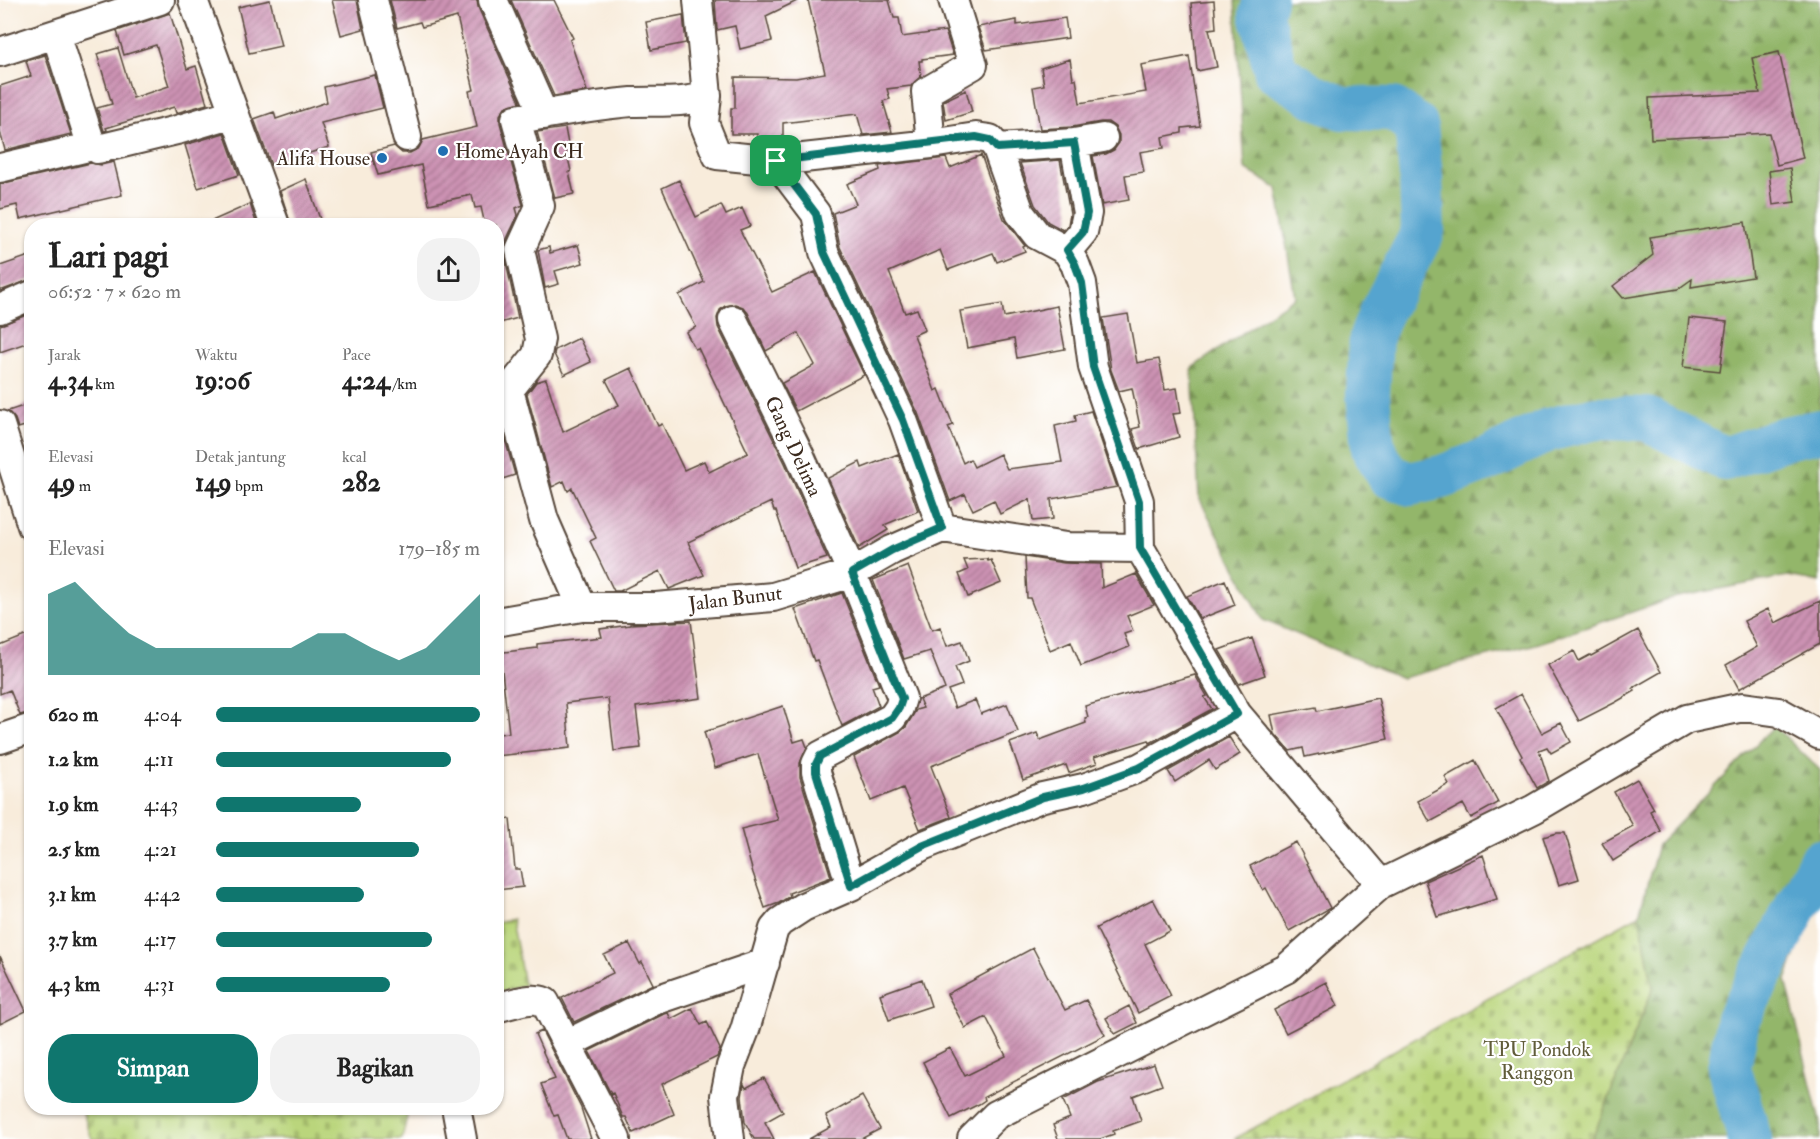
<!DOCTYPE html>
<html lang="id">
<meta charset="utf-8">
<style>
body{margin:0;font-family:"IM FELL Double Pica",serif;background:#f2f2f2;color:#222;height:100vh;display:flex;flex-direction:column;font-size:22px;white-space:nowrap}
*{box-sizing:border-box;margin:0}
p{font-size:20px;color:#767676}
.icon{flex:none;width:33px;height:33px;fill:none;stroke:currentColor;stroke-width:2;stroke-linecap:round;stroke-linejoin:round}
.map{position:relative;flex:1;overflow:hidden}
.panel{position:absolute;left:24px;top:218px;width:480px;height:897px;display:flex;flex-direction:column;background:#fff;border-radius:24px;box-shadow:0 2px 4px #0004}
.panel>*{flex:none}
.pin{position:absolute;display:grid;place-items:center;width:51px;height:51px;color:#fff;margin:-26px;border-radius:12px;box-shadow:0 3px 9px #0006}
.round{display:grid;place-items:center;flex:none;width:63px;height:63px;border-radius:24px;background:#f2f2f2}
.overview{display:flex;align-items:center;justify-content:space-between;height:102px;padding:0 24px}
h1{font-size:33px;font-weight:700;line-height:45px}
.stats{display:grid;grid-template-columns:repeat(3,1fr);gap:9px;height:102px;padding:6px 24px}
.stats div{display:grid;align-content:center}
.stats b{font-size:26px;font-weight:700}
.stats small{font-size:16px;font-weight:400}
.stats p{font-size:16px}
.chart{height:168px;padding:12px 24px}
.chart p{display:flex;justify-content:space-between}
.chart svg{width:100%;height:108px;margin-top:6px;fill:#0f766e;opacity:.7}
.primary-button{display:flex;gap:12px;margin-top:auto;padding:12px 24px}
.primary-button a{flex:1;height:69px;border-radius:24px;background:#0f766e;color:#fff;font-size:24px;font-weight:700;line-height:69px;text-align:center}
.primary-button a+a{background:#f2f2f2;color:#222}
ul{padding:0 24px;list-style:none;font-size:20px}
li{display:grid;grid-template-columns:96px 72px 1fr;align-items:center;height:45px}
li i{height:15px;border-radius:8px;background:#0f766e}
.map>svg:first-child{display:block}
.forest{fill:url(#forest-firs);stroke:#677044;stroke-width:1.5}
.cemetery{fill:url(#cemetery-stones);stroke:#7a804c;stroke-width:1.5}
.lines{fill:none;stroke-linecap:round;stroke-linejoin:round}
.river{stroke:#55a4cf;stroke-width:44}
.building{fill:url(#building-hatch)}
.minor-casing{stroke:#57473a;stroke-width:32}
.minor{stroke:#fff;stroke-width:28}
.route-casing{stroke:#fff;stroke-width:12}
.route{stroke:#0f766e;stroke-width:8}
.poi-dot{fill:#1f6fb2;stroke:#fff;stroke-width:2}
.labels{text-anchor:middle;stroke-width:4.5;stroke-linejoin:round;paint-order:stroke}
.poi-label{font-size:20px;fill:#3b2a1e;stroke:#fff;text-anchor:start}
.street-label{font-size:20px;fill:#3b2a1e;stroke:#fff}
.park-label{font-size:20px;fill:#615d3a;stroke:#fff}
</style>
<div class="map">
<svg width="1820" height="1139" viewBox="0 0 1820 1139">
<defs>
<pattern id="forest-firs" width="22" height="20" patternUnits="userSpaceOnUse" patternTransform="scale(1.5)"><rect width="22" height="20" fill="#93b66b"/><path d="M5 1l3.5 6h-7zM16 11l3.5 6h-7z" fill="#799457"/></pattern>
<pattern id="cemetery-stones" width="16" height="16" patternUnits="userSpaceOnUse" patternTransform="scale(1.5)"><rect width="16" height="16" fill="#bad57b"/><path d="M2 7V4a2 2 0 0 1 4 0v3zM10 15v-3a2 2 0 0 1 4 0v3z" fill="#a1b76a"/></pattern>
<pattern id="building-hatch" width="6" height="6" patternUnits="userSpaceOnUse" patternTransform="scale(1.5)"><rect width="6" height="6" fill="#cc92b3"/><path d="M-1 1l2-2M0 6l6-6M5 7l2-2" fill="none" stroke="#a77791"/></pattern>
</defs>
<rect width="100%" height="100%" fill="#fff"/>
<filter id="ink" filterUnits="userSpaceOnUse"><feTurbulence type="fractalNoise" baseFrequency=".0167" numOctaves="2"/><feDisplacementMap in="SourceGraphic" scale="12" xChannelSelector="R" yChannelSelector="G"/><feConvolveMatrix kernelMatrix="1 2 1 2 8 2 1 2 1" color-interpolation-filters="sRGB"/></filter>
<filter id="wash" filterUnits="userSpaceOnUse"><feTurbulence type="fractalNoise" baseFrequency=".008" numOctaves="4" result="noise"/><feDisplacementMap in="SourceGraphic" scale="24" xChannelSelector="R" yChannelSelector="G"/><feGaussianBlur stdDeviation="1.35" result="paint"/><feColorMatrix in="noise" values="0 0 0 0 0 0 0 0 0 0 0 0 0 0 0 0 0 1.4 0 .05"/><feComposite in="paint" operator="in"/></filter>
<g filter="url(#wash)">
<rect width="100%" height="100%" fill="#f8ecdb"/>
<path class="forest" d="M1235,0H1820V582L1788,576L1677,597L1536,644L1402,678L1263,620L1199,498L1192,368L1295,297L1277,188L1245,169Z
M1774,726L1820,770V889L1786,980L1820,1123V1139H1592L1653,988L1639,915L1658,845Z"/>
<path class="cemetery" d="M1639,915L1653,988L1592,1139H1234Z
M512,919L524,985L497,994V923Z
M81,1107H409L402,1139H92Z"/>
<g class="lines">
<path class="river" d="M1265,0L1261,14L1276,72L1314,96L1342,108L1393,109L1416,125L1421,177L1423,232L1380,314L1371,337L1368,394L1373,449L1389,476L1410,484L1442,477L1491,458L1548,430L1596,418L1647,419L1725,459L1785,438L1820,431
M1750,1139L1729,1068L1738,1019L1820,861"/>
</g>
<g id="blocks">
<path class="building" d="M270,0L281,46L249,53L238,7Z
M332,0H357L363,29L341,35Z
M390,0H477L478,7L520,102L505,107L500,115V123L523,205L516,208L518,215L505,243L504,253L518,318L496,324V225H485L481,207L475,208L472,195L429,204L421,165L378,175L371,152L394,146L402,153H410L419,148L423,140L477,127L469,91L474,90L457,17L422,27L420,22L397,28Z
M511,0H554L573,38L570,40L587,91L554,96Z
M715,0H799L766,16L772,41L740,49L735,26L717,30Z
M808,0H889L894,18H899L902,37L945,31L953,55L922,59V61H919L921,76L911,86L887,89L890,99L883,101L892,132L863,135L857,114L783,123V139H757V134H731V108H735V77L796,78L825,73Z
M1214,1L1216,28L1209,29L1217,67L1197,71L1191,3Z
M170,13L187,69L196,66L207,104L176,113L174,107L106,128L107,130L104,131L97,108L112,104L97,54L118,48L133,98L169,86L156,45L124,55L117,31Z
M683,15L686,43L651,50L646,22Z
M1065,18L1068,38L986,50L978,27L1017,20V25Z
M1779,52L1803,158L1777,165L1769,133L1651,139L1649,98L1760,93L1752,58Z
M45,55L71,134L5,150L0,132V86L31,76L26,61Z
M1189,56L1200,126L1182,128V133L1162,137L1164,148L1140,152L1144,172L1125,175L1129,200L1102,205L1093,156L1106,154L1114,150L1119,143V135L1115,127L1108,122H1101L1072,127L1040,129L1033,87L1044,85L1041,68L1070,59L1073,79H1076L1080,103L1146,92L1141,65Z
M375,75L383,108L321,123L329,147L271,165L254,119L274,112L276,119L327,102L324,87Z
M966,90L972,112L946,120L943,101Z
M565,128L568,144L565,145L571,171L569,172L574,194L555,198L537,132Z
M224,133L239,175L198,188L185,145Z
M981,155L1004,219L1025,246L1023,247L1025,251L997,262L993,253L948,270L940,250L889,272L905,313L917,309L925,330L914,335L935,391L939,389L953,425L948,427L963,463L970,459L974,467L1000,454L1007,469L1062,462L1055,426L1076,421L1075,415L1091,411L1117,487L1051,499L1053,519L1033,521L1030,499L1000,514L994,500L973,510L965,494L950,501L918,413L840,247L833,213L856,204L847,184L880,170L879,166L946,158L950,168Z
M1060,160L1070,213L1068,225L1063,230L1048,222L1035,205L1020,163Z
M114,162L122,195L20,219L17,205L0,209V184L91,163L101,165Z
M1790,168L1795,202L1773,205L1769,171Z
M306,179L320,219L304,225H291L280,191Z
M679,180L696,217L721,205L726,215L742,208L750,226L740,230L772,292L815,272L864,375L796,411L782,383L815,365L798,333L766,351L748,313L743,307L735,304L725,306L720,310L717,318L718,327L785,463L827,558L795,568L776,511H774L771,502L688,542L704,575L669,589L660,571L620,591H614L590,541L596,538L572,488L568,491L564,481L552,487L527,394L536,382L546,379L563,432L619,405L606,380L631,368L658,426L662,424L684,470L704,461L709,472L748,453L698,348L695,349L686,332L696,327L679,295L704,282L662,188Z
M250,204L257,225H203Z
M1745,222L1753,277L1691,287L1692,279L1678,289L1623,298L1613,286L1653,255L1650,237Z
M578,245L583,263L555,271L559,284L545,288L538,250L549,247L550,253Z
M32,255V279L0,291V266Z
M1002,304L1004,317L1057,306L1065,349L1017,358L1014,339L967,348L960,311Z
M32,313V341L0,352V325Z
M1128,314L1137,363L1159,359L1165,390L1177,388L1181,413L1173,414L1179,437L1139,449L1132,429L1140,427L1132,388L1119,391L1111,370L1103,318Z
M1689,318L1727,322L1720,371L1683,367Z
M579,338L591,362L564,375L554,354L555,350Z
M32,403V424L18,428L15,419L8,411Z
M503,432L515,475L496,481V434Z
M898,454L918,511L884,525L888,530L859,548L828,478L860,462L862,468Z
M1025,557L1064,563L1101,564L1102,588L1136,574L1154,605L1127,616L1133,631L1124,634L1129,647L1081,666L1071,641L1050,650L1030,598H1027Z
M987,559L988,561L991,560L1001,583L968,597L959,574L968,570L964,560Z
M908,566L932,630L940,627L947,646L962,641L969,661L955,667L962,685L948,690L955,708L975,700L981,714L1007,704L1018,732L931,766L951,817L920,829L903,788L871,801L854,757L900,732L906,727L916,710L923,708L919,699L945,689L930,651L904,659L873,580Z
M1225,580L1235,605L1200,619L1187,596Z
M842,593L879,685L872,687L879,706L842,726L817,660L814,661L795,609Z
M1820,601V644L1739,689L1726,665L1757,647L1744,621L1768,609L1775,623Z
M691,621L701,698L636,707L641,748L614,751L608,698L566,703L570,748L496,756V734L509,733L502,671H496V653L537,648V644L602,637L600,629L630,625V624Z
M1638,630L1661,672L1633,688L1635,691L1616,702L1579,721L1548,665L1574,651L1579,661L1590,655L1591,656Z
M32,633V712L20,715L10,690L0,694V646Z
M1252,638L1265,675L1239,684L1219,650Z
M1195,675L1207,696L1204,697L1212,709L1150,743L1149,740L1094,757L1097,763L1069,773L1066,765L1023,780L1010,743L1037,733L1040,740L1086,723L1085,718L1088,717L1085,706Z
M1521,694L1542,733L1561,723L1571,742L1551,753L1547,747L1539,750L1549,781L1537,788L1520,757L1522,756L1496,708Z
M1378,698L1388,739L1305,757L1303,748L1290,751L1275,734L1271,715L1316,707L1317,711Z
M783,706L794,742L804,739L807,747L800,763V777L831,877L789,893L790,896L779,903L765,908L753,873L741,829L778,820L758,754L715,768L704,732Z
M1229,737L1240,754L1215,770L1209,760L1175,782L1168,771Z
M1475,760L1498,803L1471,818L1463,804L1430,822L1418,801L1449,784L1445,777Z
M1637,779L1654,809L1650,811L1661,831L1613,861L1602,843L1633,826L1614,792Z
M510,819L515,869H520L523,887L496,890V820Z
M1557,833H1565L1579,879L1559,885L1543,837Z
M1296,842L1330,908L1289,931L1266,888L1263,890L1250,866Z
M1483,855L1497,899L1437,917L1425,881Z
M1153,899L1170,931L1145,944L1171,996L1138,1013L1096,928Z
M629,943L640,964L642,962L653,984L574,1022L562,998L613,973L604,955Z
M1033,948L1065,1010L1086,1000L1105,1035L984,1097L985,1100L979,1104L951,1118L923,1062L950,1048L965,1076L1006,1056L986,1017L965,1028L947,994Z
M0,956L26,1011L0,1024Z
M922,979L931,1006L889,1020L880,994Z
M1326,982L1338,1006L1286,1033L1274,1010Z
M1129,1006L1137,1023L1115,1034L1106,1018Z
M692,1008L701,1025L707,1022L720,1049L717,1057L662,1084L674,1114L633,1133L626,1117H623L613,1093L611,1094L589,1051L662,1015L668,1013L671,1019Z
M542,1031L581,1108L591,1139H567L558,1115L554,1116L541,1084L555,1079L535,1034Z
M1154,1064L1162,1085L1133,1096L1141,1121L1113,1131L1114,1134L1100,1139H1058L1053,1125L1070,1118L1063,1100L1098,1082Z
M764,1078L783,1112L765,1122L774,1139H754L745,1122L742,1097L744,1084L746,1088Z
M862,1096L880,1129L861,1139H809L831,1127L826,1116Z"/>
</g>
</g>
<g filter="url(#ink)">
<use href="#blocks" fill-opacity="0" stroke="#57473a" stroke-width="1.5"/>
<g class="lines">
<defs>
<path id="minor" d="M193,0L275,225
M373,0L407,137
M493,0L544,115
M698,0L707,96L704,123L717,155L776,161L931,144L976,137L990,139L997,148L1020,213L1037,235L1067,251L1075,264L1082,283L1093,367L1139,501L1140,548L1237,714L1381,884
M56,34L90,141L98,149L177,130L234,113
M0,52L160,0
M931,144L926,92L973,65L953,0
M997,148L1074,143L1103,138
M776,161L816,214L824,252L903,420L942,528
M0,168L93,146
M1067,251L1083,232L1087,213L1074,143
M0,309L32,295
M733,320L800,456L852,573L902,698L899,708L892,718L820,756L816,764V772L851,886
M0,425L32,526
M582,607L544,520L509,390L537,355L540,339L520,250L540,206L516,119C555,113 593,105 632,102C658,101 682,104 707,96
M496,622L582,607H656L773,597L852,573L892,550L942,528L1066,547L1140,548
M0,739L32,728
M496,1008C512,1004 530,996 545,1002L616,1139
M567,1044L656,1000L765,963
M456,1107L462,1139
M730,1139L725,1096L731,1066L745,1030L774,929L780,922L803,907L851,886L922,846L1043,797L1084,788L1139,768L1237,714
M972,1139L996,1115L1286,969L1381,884L1534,809L1687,719L1743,707L1779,712L1820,735"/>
</defs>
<use href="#minor" class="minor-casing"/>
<use href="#minor" class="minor"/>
</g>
</g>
<g class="lines" filter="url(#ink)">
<defs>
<path id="route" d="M976,137L990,140L997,148L1074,143L1087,213L1083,232L1067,250L1075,264L1082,283L1093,367L1139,501L1140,548L1237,714L1139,768L1084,788L1043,797L922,846L851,886L816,772V764L820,756L892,718L899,708L902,699L852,573L892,550L942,528L903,420L824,252L816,214L776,161Z"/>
</defs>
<use href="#route" class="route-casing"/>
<use href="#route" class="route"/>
</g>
<g class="poi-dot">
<circle cx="443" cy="151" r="6"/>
<circle cx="382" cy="158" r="6"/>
</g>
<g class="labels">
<g class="poi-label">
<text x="455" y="158">Home Ayah CH</text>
<text x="370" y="165" text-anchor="end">Alifa House</text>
</g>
<g class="street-label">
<text transform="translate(794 446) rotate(65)" y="7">Gang Delima</text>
<text transform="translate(735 598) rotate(-7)" y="7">Jalan Bunut</text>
</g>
<g class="park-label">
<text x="1537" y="1056">TPU Pondok<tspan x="1537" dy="23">Ranggon</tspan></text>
</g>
</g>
</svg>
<div class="pin" style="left:776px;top:161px;background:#1e9e55"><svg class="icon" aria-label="arrive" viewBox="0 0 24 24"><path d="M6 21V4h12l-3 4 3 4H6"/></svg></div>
<section class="panel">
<div class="overview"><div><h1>Lari pagi</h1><p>06:52 · 7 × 620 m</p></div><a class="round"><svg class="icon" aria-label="share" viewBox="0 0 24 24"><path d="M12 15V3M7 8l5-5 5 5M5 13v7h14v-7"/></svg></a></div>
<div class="stats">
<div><p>Jarak</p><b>4.34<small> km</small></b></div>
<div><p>Waktu</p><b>19:06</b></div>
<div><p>Pace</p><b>4:24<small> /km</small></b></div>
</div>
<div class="stats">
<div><p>Elevasi</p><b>49<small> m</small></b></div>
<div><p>Detak jantung</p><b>149<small> bpm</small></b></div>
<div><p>kcal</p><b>282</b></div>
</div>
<div class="chart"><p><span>Elevasi</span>179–185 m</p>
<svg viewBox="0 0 160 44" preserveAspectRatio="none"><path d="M0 44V11L10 6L20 17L30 27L40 33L50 33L60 33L70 33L80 33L90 33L100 27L110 27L120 33L130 38L140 33L150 22L160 11V44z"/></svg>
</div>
<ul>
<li><b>620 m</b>4:04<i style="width:100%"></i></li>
<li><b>1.2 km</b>4:11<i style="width:89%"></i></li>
<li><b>1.9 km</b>4:43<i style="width:55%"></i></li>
<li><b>2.5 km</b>4:21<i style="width:77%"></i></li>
<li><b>3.1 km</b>4:42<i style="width:56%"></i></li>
<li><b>3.7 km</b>4:17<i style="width:82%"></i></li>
<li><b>4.3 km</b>4:31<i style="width:66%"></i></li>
</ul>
<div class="primary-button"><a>Simpan</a><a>Bagikan</a></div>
</section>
</div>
